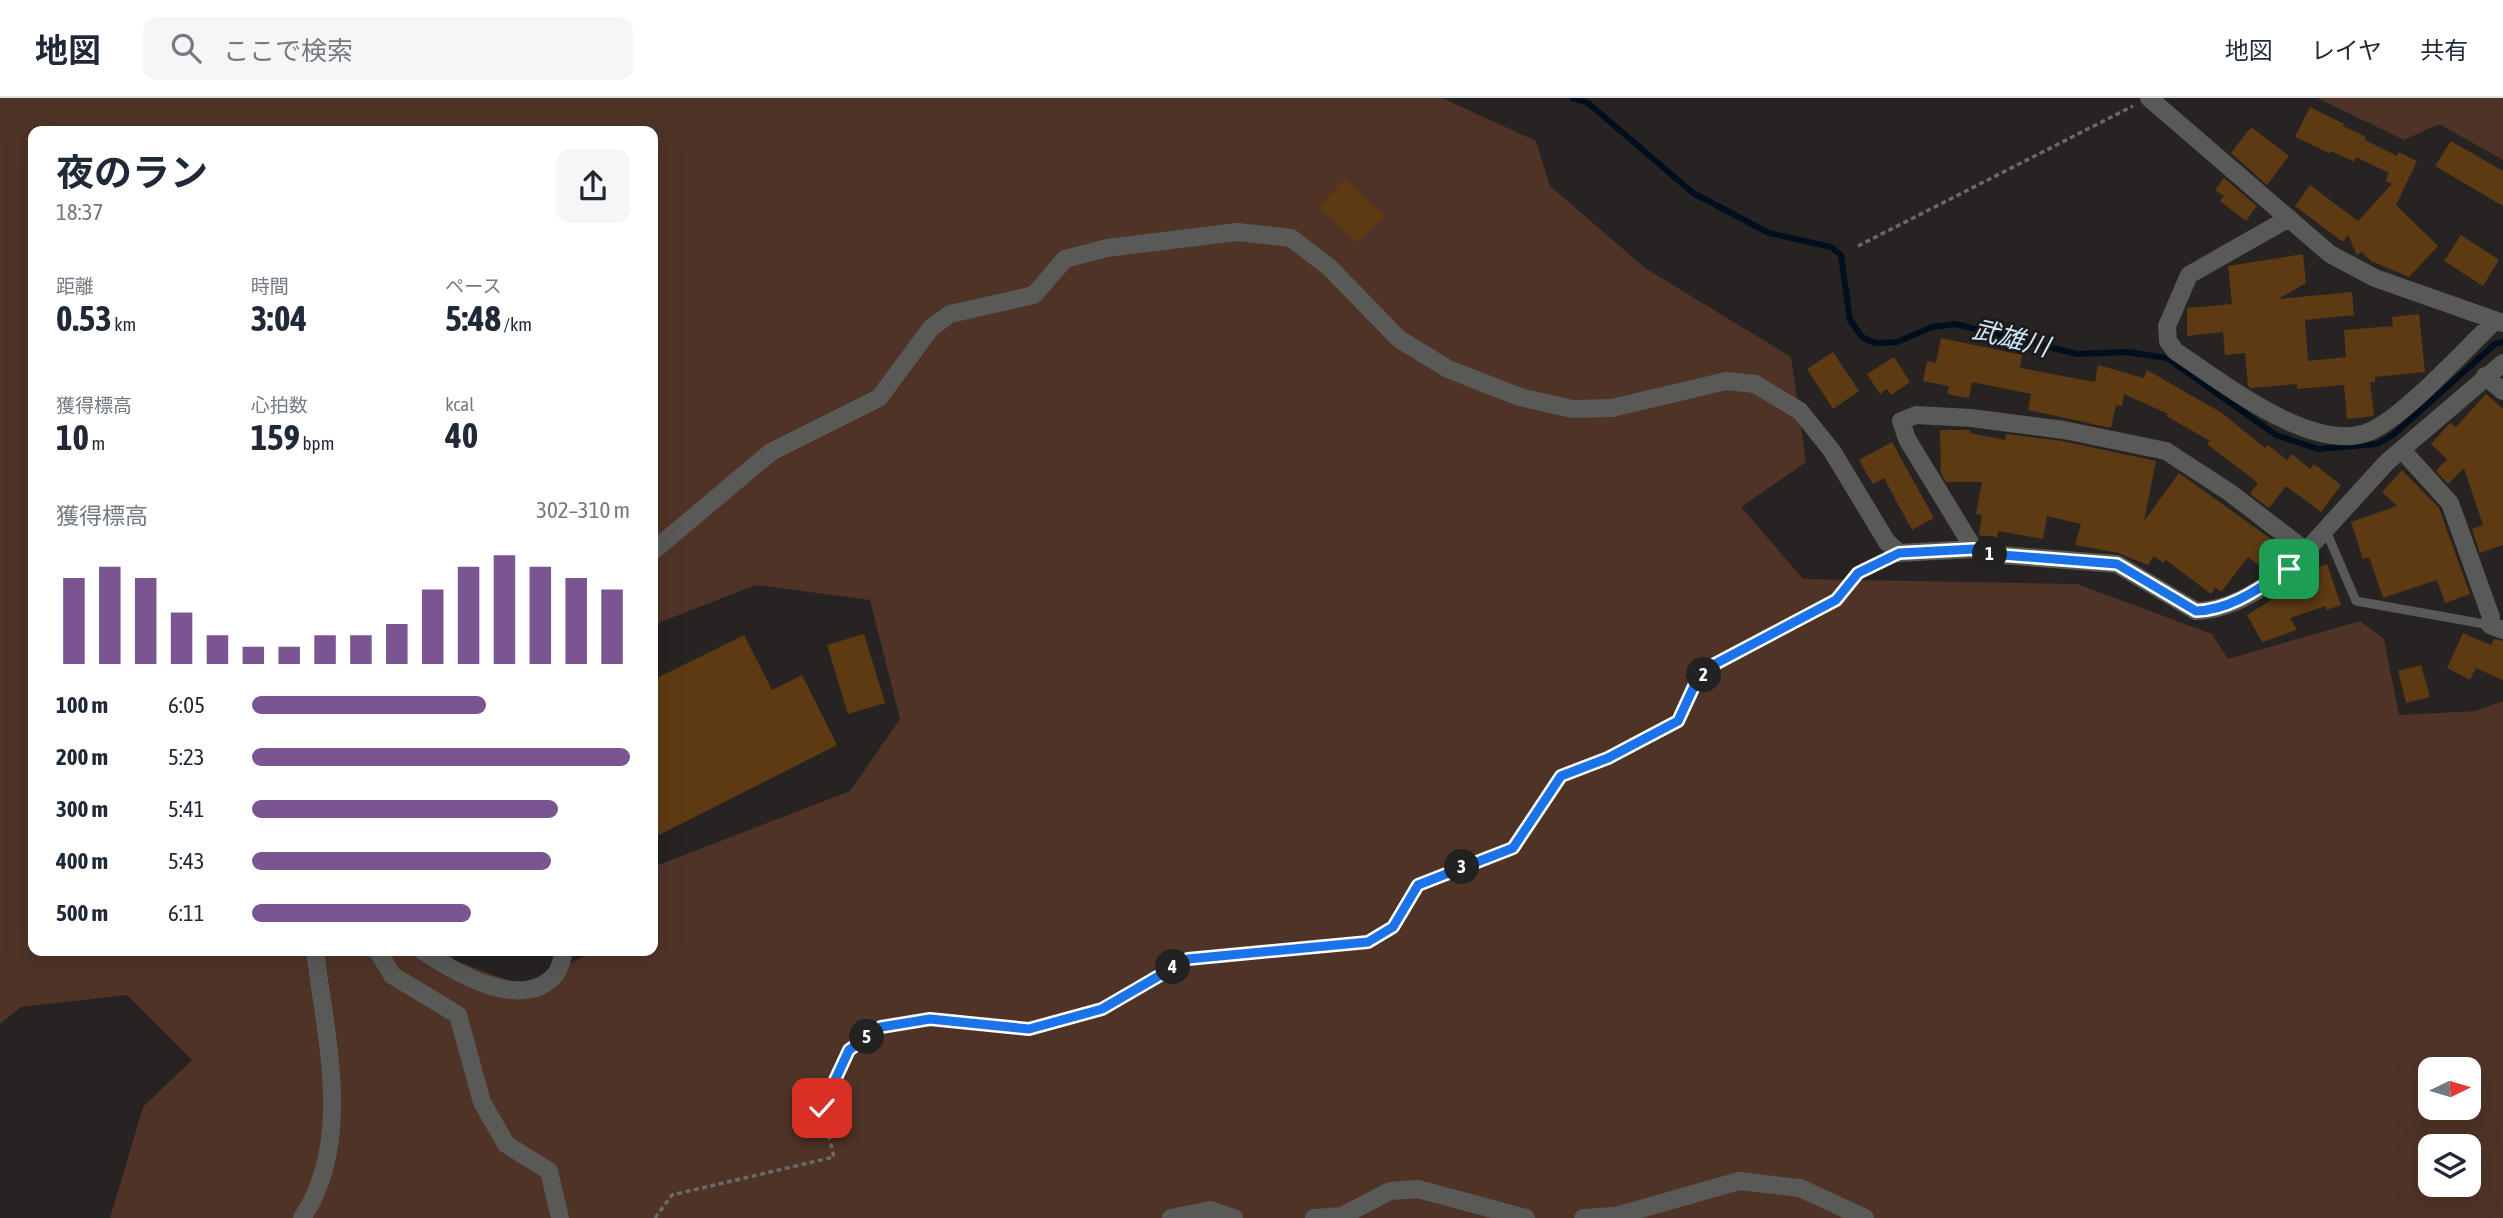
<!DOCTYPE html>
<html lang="ja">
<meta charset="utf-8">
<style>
body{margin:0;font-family:"Asap Condensed","Noto Sans JP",sans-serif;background:#f6f6f7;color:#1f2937;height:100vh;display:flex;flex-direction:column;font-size:26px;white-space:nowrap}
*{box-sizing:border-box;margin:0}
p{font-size:23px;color:#747a83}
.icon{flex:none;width:38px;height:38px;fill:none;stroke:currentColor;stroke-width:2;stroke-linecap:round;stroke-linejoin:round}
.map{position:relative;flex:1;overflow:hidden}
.drawer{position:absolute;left:28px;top:28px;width:630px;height:830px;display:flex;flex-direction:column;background:#fff;border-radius:14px;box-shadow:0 7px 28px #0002}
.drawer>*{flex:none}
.needle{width:46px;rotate:85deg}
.controls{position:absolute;left:2418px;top:959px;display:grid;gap:14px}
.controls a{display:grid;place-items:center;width:63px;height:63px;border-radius:14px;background:#fff;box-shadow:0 7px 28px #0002;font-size:35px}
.pin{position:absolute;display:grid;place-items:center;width:60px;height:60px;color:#fff;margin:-30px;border-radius:14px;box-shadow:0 4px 10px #0006}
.km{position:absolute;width:35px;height:35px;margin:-18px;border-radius:50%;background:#222;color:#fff;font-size:19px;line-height:35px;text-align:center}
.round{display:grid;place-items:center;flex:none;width:74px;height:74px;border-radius:14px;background:#f6f6f7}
.head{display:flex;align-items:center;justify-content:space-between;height:119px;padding:0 28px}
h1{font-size:38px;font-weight:700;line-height:52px}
.stats{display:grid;grid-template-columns:repeat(3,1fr);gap:10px;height:119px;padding:7px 28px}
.stats div{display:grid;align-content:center}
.stats b{font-size:35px;font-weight:700}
.stats small{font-size:19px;font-weight:400}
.stats p{font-size:19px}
.chart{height:196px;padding:14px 28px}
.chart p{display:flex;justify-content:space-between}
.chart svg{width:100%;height:126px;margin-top:7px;stroke:#795691;stroke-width:6}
ul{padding:0 28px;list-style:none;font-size:23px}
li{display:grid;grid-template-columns:112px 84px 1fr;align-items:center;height:52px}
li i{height:18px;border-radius:9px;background:#795691}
header{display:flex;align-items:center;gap:42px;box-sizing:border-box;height:98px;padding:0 35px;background:#fff;border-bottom:2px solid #e0e1e3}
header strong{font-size:33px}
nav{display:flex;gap:38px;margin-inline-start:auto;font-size:24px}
.search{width:490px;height:63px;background:#f6f6f7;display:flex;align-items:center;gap:18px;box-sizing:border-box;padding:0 24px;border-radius:14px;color:#747a83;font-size:26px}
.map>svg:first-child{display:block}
.green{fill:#4f3327;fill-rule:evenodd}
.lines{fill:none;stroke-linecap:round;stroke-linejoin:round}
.stream{stroke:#000e1d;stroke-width:6}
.building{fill:#5e3a13}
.path{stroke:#6b6968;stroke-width:3.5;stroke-dasharray:5 3.5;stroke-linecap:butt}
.lane{stroke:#595957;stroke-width:9}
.street{stroke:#595957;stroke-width:18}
.route-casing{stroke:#fff;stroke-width:14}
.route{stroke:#1a73e8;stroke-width:9}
.labels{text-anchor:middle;stroke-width:5;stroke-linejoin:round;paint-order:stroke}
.water-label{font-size:26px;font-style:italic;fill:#cbe8fc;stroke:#1c1918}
</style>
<header>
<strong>地図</strong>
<div class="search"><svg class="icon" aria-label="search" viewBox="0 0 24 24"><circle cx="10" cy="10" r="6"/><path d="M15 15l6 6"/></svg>ここで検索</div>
<nav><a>地図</a><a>レイヤ</a><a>共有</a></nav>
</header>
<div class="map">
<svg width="2503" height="1120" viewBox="0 0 2503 1120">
<rect width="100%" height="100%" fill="#262322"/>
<path class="green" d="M0,0H1442L1536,43L1550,88L1645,170L1791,259L1806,364L1741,409L1803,481L2077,486L2212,536L2228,561L2360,523L2384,541L2399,617L2476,613L2503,603V1120H110L143,1009L192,962L127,897L21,909L0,926ZM33,33H653V527L756,487L870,502L900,621L850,693L653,769V852H597L523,888L454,862L449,852H33ZM2431,971H2469V1010H2431ZM2431,1048H2469V1087H2431Z
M2317,0H2503V62L2439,26L2404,42Z"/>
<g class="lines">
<path class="stream" d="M1572,0L1588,5L1693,95L1769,135L1831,149L1841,157L1850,222L1862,239L1875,245L1897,244L1932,229L1955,226L2077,256L2127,254L2167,260L2276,337L2318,351L2377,346L2393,337L2495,246L2503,244"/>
</g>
<path class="building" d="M2310,9L2344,26L2343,28L2366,39L2365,42L2397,58L2399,54L2417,63L2396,107L2438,148L2409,179L2371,163L2362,154L2357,157L2348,137L2343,144L2295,108L2310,87L2358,123L2392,86L2385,83L2389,75L2356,59L2354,64L2331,53L2329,55L2295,39Z
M2251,29L2289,58L2267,87L2231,55Z
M2451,43L2503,73V108L2435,68Z
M2224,80L2257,108L2246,123L2220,103L2224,98L2215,92Z
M1345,81L1384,118L1357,145L1319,109Z
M2461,137L2499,162L2483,188L2444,163Z
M2303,156L2306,185L2278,201L2352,194L2354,217L2305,222L2308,263L2346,259L2344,232L2393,228L2392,219L2419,216L2425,274L2375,279V284H2370L2374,318L2347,321L2344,287L2297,291V286L2251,290L2248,288L2245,255L2225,257L2223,234L2187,238V210L2232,206L2228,168Z
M1941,240L2022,257L2020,270L2095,284L2098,267L2144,280L2147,272L2222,315L2265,350L2268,347L2287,362L2292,356L2310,371L2314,366L2341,387L2321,414L2286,388L2269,410L2250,396L2258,385L2207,346L2210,343L2166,318L2168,316L2124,296L2122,308L2116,307L2111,330L2028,312L2031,296L1972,284L1969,300L1947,296L1949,288L1923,283L1927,263L1936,265Z
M1833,254L1859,293L1833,311L1807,271Z
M1894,259L1910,284L1891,297L1887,291L1880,296L1867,276Z
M2486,296L2503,311V447L2480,455L2472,431L2483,427L2464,370L2448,386L2436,373L2447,361L2431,346L2450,325L2456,329Z
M1940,332H1970V335L2005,342L2006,336L2062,343L2156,363L2144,423L2179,375L2289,454L2266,473L2248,459L2221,494L2216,489L2211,496L2166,462L2163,465L2154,458L2148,467L2118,455L2075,447L2081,426L2047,418L2043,441L1998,433L1997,441L1979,437L1982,417L1976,416L1982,384H1946L1941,375Z
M1892,344L1934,420L1912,432L1884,380L1873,386L1859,362Z
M2402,372L2439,410L2470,496L2445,505L2437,482L2383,500L2369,459L2363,461L2351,424L2397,408L2382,394Z
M2327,466L2341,507L2326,512L2325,508L2290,520L2297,532L2262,544L2247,517L2290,491L2285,487L2307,468L2312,471Z
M2463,535L2491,547L2494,541L2503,543V582L2476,570L2470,582L2447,570Z
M864,536L885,605L848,616L827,547Z
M744,537L772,592L802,577L837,647L653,740V582Z
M2421,567L2430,599L2406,605L2398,573Z"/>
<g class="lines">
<path class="path" d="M1858,148L2133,8
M655,1120L672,1097L834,1059L822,1010L849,952L881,929L930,921L1029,931L1102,911L1188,861L1368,844L1393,829L1418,787L1513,750L1561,678L1608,660L1678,623L1696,584L1715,566L1836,502L1858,475L1880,465"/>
<path class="lane" d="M2326,433L2356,503L2490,527"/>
<path class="street" d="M2149,0L2330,156L2375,180L2503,225
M2289,120L2189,177L2167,228L2168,243L2175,253C2221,283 2315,359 2371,333C2406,317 2465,251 2495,223
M2485,278L2503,293
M2402,352L2450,405L2491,519L2490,527L2503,532
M653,453L771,354L879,300L931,230L950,216L1034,197L1065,161L1107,150L1237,134L1291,140L1329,169L1399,241L1448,271L1520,299L1572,311L1612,310L1726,283L1755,286L1800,313L1832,353L1887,444L1899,455L1974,451
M2306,453C2279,481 2237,512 2196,513L2117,466L1989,456L1974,451L1907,341L1901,323L1916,317L1971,320L2064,332L2166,353L2229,394L2306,453L2387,364L2503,265
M377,852L392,877L458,917L482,1004L506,1046L549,1073L560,1120
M421,852C453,873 521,915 555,877C560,872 562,859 565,852
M302,1120C354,1043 325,938 315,852
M1171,1120L1210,1112L1234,1120
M1314,1120L1342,1118L1390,1093L1418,1091L1526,1120
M1583,1120L1616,1118L1739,1083L1800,1090L1865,1120"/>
</g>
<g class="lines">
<defs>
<path id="route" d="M822,1010L849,952L881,929L930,921L1029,931L1102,911L1188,861L1368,844L1393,829L1418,787L1513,750L1561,678L1608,660L1678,623L1696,584L1715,566L1836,502L1858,475L1899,455L1974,451L1989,456L2117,466L2196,513C2231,512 2261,489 2289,471"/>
</defs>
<use href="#route" class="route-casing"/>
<use href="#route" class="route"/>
</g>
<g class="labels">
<g class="water-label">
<text transform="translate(2011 240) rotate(14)" y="9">武雄川</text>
</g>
</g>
</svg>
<div class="controls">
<a><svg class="needle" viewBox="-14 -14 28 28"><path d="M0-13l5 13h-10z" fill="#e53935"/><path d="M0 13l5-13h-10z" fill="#747a83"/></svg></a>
<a><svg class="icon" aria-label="layers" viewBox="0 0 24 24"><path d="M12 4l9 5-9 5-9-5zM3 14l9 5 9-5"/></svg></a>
</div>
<div class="pin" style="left:2289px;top:471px;background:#1e9e55"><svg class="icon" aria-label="arrive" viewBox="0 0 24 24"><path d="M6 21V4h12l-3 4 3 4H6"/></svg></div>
<div class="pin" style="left:822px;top:1010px;background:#d93025"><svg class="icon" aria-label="check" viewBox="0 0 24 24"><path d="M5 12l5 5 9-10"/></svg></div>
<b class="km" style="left:1990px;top:456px">1</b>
<b class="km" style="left:1704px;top:577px">2</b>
<b class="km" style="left:1462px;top:769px">3</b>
<b class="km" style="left:1173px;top:869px">4</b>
<b class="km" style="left:867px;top:939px">5</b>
<section class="drawer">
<div class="head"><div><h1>夜のラン</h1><p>18:37</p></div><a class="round"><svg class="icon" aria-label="share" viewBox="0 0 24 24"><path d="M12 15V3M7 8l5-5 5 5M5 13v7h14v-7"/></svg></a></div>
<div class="stats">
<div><p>距離</p><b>0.53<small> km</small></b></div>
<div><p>時間</p><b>3:04</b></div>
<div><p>ペース</p><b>5:48<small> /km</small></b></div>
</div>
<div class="stats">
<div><p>獲得標高</p><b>10<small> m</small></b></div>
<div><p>心拍数</p><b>159<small> bpm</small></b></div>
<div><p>kcal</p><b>40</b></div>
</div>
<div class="chart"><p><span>獲得標高</span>302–310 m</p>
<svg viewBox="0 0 160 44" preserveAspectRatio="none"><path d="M5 44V14M15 44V10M25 44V14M35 44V26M45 44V34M55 44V38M65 44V38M75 44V34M85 44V34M95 44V30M105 44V18M115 44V10M125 44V6M135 44V10M145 44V14M155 44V18"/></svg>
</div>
<ul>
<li><b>100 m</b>6:05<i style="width:62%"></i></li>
<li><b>200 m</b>5:23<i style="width:100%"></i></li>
<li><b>300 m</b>5:41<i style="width:81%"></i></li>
<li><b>400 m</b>5:43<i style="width:79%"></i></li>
<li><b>500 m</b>6:11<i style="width:58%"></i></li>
</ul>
</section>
</div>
